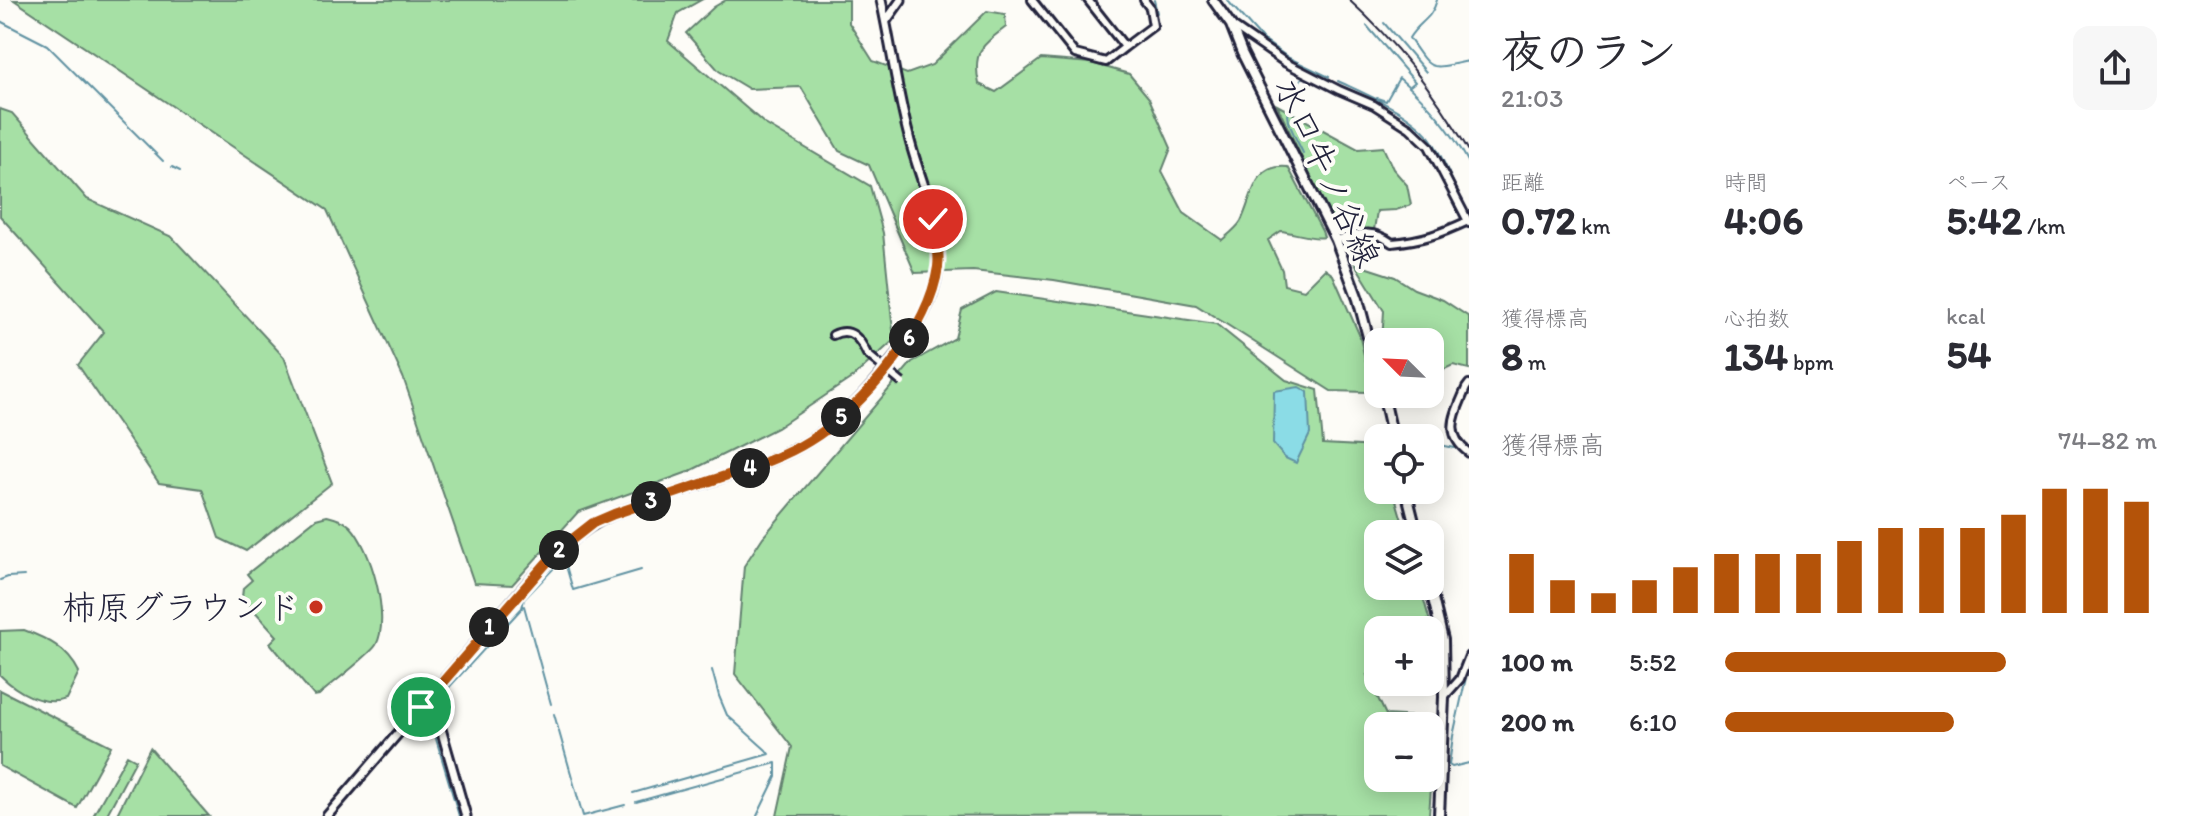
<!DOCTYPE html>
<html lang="ja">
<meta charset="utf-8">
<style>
body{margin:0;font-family:Itim,"Klee One",sans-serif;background:#f7f7f7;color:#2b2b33;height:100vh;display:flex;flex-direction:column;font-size:30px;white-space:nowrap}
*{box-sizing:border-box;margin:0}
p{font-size:26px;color:#7c7c81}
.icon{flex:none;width:44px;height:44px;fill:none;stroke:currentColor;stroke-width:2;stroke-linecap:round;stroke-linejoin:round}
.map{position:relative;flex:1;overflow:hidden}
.panel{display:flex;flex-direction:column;background:#fff;width:720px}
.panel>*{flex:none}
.needle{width:52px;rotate:294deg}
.controls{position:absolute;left:1364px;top:328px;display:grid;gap:16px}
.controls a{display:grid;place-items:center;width:80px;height:80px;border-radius:16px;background:#fff;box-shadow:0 4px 20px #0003;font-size:40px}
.pin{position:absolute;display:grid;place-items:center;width:68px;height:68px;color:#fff;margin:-34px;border:4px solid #fff;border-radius:50%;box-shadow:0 2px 8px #0007}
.km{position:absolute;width:40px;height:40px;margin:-20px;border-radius:50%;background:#222;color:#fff;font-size:22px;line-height:40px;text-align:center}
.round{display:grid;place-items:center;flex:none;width:84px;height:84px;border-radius:16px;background:#f7f7f7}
.summary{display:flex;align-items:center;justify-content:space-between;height:136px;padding:0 32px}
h1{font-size:44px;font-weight:700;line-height:60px}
.figures{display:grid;grid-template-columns:repeat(3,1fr);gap:12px;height:136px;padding:8px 32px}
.figures div{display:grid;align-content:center}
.figures b{font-size:40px;font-weight:700}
.figures small{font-size:22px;font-weight:400}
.figures p{font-size:22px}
.chart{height:224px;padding:16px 32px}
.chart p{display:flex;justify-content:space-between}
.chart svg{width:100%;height:144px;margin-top:8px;stroke:#b45309;stroke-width:6}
ul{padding:0 32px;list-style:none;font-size:26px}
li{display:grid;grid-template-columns:128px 96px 1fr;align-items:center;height:60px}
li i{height:20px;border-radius:10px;background:#b45309}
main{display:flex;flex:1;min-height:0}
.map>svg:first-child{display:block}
.green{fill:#a6e0a5;stroke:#648170;stroke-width:2;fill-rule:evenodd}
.water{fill:#8bdce6;stroke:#6192a2;stroke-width:2}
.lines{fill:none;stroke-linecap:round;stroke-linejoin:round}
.stream{stroke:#6192a2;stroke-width:2}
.minor-casing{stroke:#22223b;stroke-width:12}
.tertiary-casing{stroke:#22223b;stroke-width:13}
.secondary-casing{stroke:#22223b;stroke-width:14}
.minor{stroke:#fdfcf7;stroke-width:6}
.tertiary{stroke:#fdfcf7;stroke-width:7}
.secondary{stroke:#fdfcf7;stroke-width:8}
.rail{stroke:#22223b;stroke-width:2}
.minor-bridge-casing{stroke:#22223b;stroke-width:12;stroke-linecap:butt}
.minor-bridge{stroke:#fdfcf7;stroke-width:6}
.route-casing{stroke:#fff;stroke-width:16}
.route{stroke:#b45309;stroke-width:10}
.poi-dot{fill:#c8321e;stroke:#fdfcf7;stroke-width:3}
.labels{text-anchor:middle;stroke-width:8;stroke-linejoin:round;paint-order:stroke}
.street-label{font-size:34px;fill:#22223b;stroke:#fdfcf7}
.poi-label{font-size:34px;fill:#22223b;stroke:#fdfcf7;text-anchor:end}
</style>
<main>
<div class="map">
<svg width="1469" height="816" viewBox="0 0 1469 816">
<rect width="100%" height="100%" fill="#fdfcf7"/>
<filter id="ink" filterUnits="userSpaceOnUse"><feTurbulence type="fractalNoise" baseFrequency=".0125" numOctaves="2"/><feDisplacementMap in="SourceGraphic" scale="16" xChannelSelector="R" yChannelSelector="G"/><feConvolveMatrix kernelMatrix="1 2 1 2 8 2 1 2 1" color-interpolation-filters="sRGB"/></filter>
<g filter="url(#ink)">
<path class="green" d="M14,0H701L678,13L668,41L765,124L870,186L883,233L894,340L853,377L777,428L688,472L578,512L512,585L474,583L403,377L327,210Z
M726,0H849V23L873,61L907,74L932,65L987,11L1005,14L1006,27C982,45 972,52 979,84L996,92L1041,59L1091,63L1129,74L1149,98L1171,148L1162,171L1184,213L1222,240C1229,234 1237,228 1241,221C1253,197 1253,163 1288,167L1322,231L1324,237C1314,240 1292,232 1281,231L1268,240L1282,270L1284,285L1304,290L1325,269L1333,275L1359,334L1367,367V392L1331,391L1196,305L1054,280L973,271L915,273L869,165L839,151L801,87L749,89L719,71L686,33L714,7Z
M1277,105L1358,149L1383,147L1393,169L1407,185L1411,205L1396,210L1377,211L1374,230L1339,237Z
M0,109L12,113L87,199L172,237L284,357L332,483L246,551L219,538L202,489L159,483L78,365L104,332L0,216Z
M1355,264L1395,277L1414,289L1443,300L1469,317V369L1453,365L1430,376V342H1382L1384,311Z
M996,292L1216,324L1286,380L1318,390L1323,444L1378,447V490H1393L1406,534H1378V586H1420L1433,633L1434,669L1430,670V630H1378V674L1367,675L1386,715L1436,718L1429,815L777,816L792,747L735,674L744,566L763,537L912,362L955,338L962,310ZM1378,726H1430V778H1378Z
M327,516C335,518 344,520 350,526C371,547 391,618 376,645C370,655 330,685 319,695L314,696L270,643L277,636L242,597L243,588L252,580L247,574L316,519Z
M24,630C48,639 67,648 79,672L66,699C43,707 17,692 0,675V631Z
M0,690L111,746L77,808L0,766Z
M150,748L209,816H116Z
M127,755L136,760L106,816H93Z"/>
<path class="water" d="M1299,387L1308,392L1310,434L1296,463L1285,458L1273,444L1274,391Z"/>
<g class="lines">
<path class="stream" d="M1154,0L1157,13
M1227,0L1262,39L1289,58L1329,77
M1437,0C1431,21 1419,21 1409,38C1433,73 1428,69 1469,61
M0,21L47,45L163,161
M1384,23L1426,72
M1367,26L1415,82L1410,86
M1338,81C1368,95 1415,114 1433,142C1445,161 1453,184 1463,204
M1349,97L1360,103
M1377,98L1386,101L1399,78C1429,104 1450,128 1469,163
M1303,153C1286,118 1281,115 1301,79L1304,77L1321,84
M172,167L180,171
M1430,443L1460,449
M564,559L573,590L641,570
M0,580L8,577L24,576
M524,606L551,704
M1469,664L1453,736L1449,765L1452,767L1469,763
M444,709L442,695L522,608L524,599L553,569
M428,712L459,816
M554,714L583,816L625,805
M633,793L769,754L766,750L727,715L719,696L712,670
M636,802L776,763V777L757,816
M1433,816L1438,737"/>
<defs>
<path id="minor" d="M1032,0L1075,54L1106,62L1125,47
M1088,0L1125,47L1153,26L1150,8L1144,0
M1231,25L1286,63L1339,90L1374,105L1410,128L1429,146L1469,223
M1336,240C1359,234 1371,228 1392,243C1423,240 1440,234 1468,221
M833,335C851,326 860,339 867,354
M1469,384L1466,388C1456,413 1442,433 1469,453
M1444,697L1460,679L1469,656"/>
<path id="tertiary" d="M886,21L901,0
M431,694L466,816
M327,816L524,587C551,558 577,530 614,514C648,502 683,490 717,479C749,468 784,458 812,439C843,419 868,392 890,363C913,335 934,304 938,267C943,226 918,176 909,137C897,92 891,45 881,0"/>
<path id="secondary" d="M1213,0L1231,25L1242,53L1336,240L1358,299L1378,375
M1383,394L1393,438
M1406,490L1417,534
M1430,586L1443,640L1444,697L1439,816"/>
</defs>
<use href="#minor" class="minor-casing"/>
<use href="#tertiary" class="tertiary-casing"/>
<use href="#secondary" class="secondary-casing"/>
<use href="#minor" class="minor"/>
<use href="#tertiary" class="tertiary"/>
<use href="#secondary" class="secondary"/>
<path class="rail" d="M1349,0C1397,43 1437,96 1469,151"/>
<defs>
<path id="minor-bridge" d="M867,354L902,383"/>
</defs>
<use href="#minor-bridge" class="minor-bridge-casing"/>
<use href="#minor-bridge" class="minor-bridge"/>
</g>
</g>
<g class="lines" filter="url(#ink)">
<defs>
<path id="route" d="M421,707L556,552L593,523L614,514C649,502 684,490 719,478C749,468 782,458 809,441C863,408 929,330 938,267C940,252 936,234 933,219"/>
</defs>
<use href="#route" class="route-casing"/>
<use href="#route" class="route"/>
</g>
<circle class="poi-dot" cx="316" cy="607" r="8"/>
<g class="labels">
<g class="street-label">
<text transform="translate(1328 172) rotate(65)" y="12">水口牛ノ谷線</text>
</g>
<g class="poi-label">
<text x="300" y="619">柿原グラウンド</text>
</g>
</g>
</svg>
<div class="controls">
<a><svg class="needle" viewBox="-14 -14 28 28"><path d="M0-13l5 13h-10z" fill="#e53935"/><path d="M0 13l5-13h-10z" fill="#7c7c81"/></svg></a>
<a><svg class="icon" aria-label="locate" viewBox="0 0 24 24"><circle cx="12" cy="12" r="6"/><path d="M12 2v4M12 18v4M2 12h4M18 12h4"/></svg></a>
<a><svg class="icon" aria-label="layers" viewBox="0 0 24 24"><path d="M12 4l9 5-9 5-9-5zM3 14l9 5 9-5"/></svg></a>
<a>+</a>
<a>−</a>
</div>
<div class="pin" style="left:421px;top:707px;background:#1e9e55"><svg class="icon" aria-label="arrive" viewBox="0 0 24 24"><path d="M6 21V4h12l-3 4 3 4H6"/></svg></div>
<div class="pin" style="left:933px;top:219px;background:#d93025"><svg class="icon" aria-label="check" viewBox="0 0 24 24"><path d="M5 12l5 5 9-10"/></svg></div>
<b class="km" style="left:489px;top:627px">1</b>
<b class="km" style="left:559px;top:550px">2</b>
<b class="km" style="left:651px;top:501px">3</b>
<b class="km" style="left:750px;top:468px">4</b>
<b class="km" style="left:841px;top:417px">5</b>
<b class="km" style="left:909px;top:338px">6</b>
</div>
<section class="panel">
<div class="summary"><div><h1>夜のラン</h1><p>21:03</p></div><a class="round"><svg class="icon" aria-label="share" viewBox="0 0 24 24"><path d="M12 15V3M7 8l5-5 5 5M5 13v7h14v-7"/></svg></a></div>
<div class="figures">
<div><p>距離</p><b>0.72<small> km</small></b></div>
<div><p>時間</p><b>4:06</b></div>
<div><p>ペース</p><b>5:42<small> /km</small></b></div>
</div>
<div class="figures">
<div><p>獲得標高</p><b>8<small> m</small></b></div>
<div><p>心拍数</p><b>134<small> bpm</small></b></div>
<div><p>kcal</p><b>54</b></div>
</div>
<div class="chart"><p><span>獲得標高</span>74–82 m</p>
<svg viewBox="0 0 160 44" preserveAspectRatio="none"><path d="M5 44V26M15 44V34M25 44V38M35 44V34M45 44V30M55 44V26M65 44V26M75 44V26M85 44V22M95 44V18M105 44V18M115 44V18M125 44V14M135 44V6M145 44V6M155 44V10"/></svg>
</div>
<ul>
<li><b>100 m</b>5:52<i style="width:65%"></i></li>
<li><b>200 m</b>6:10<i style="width:53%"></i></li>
</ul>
</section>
</main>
